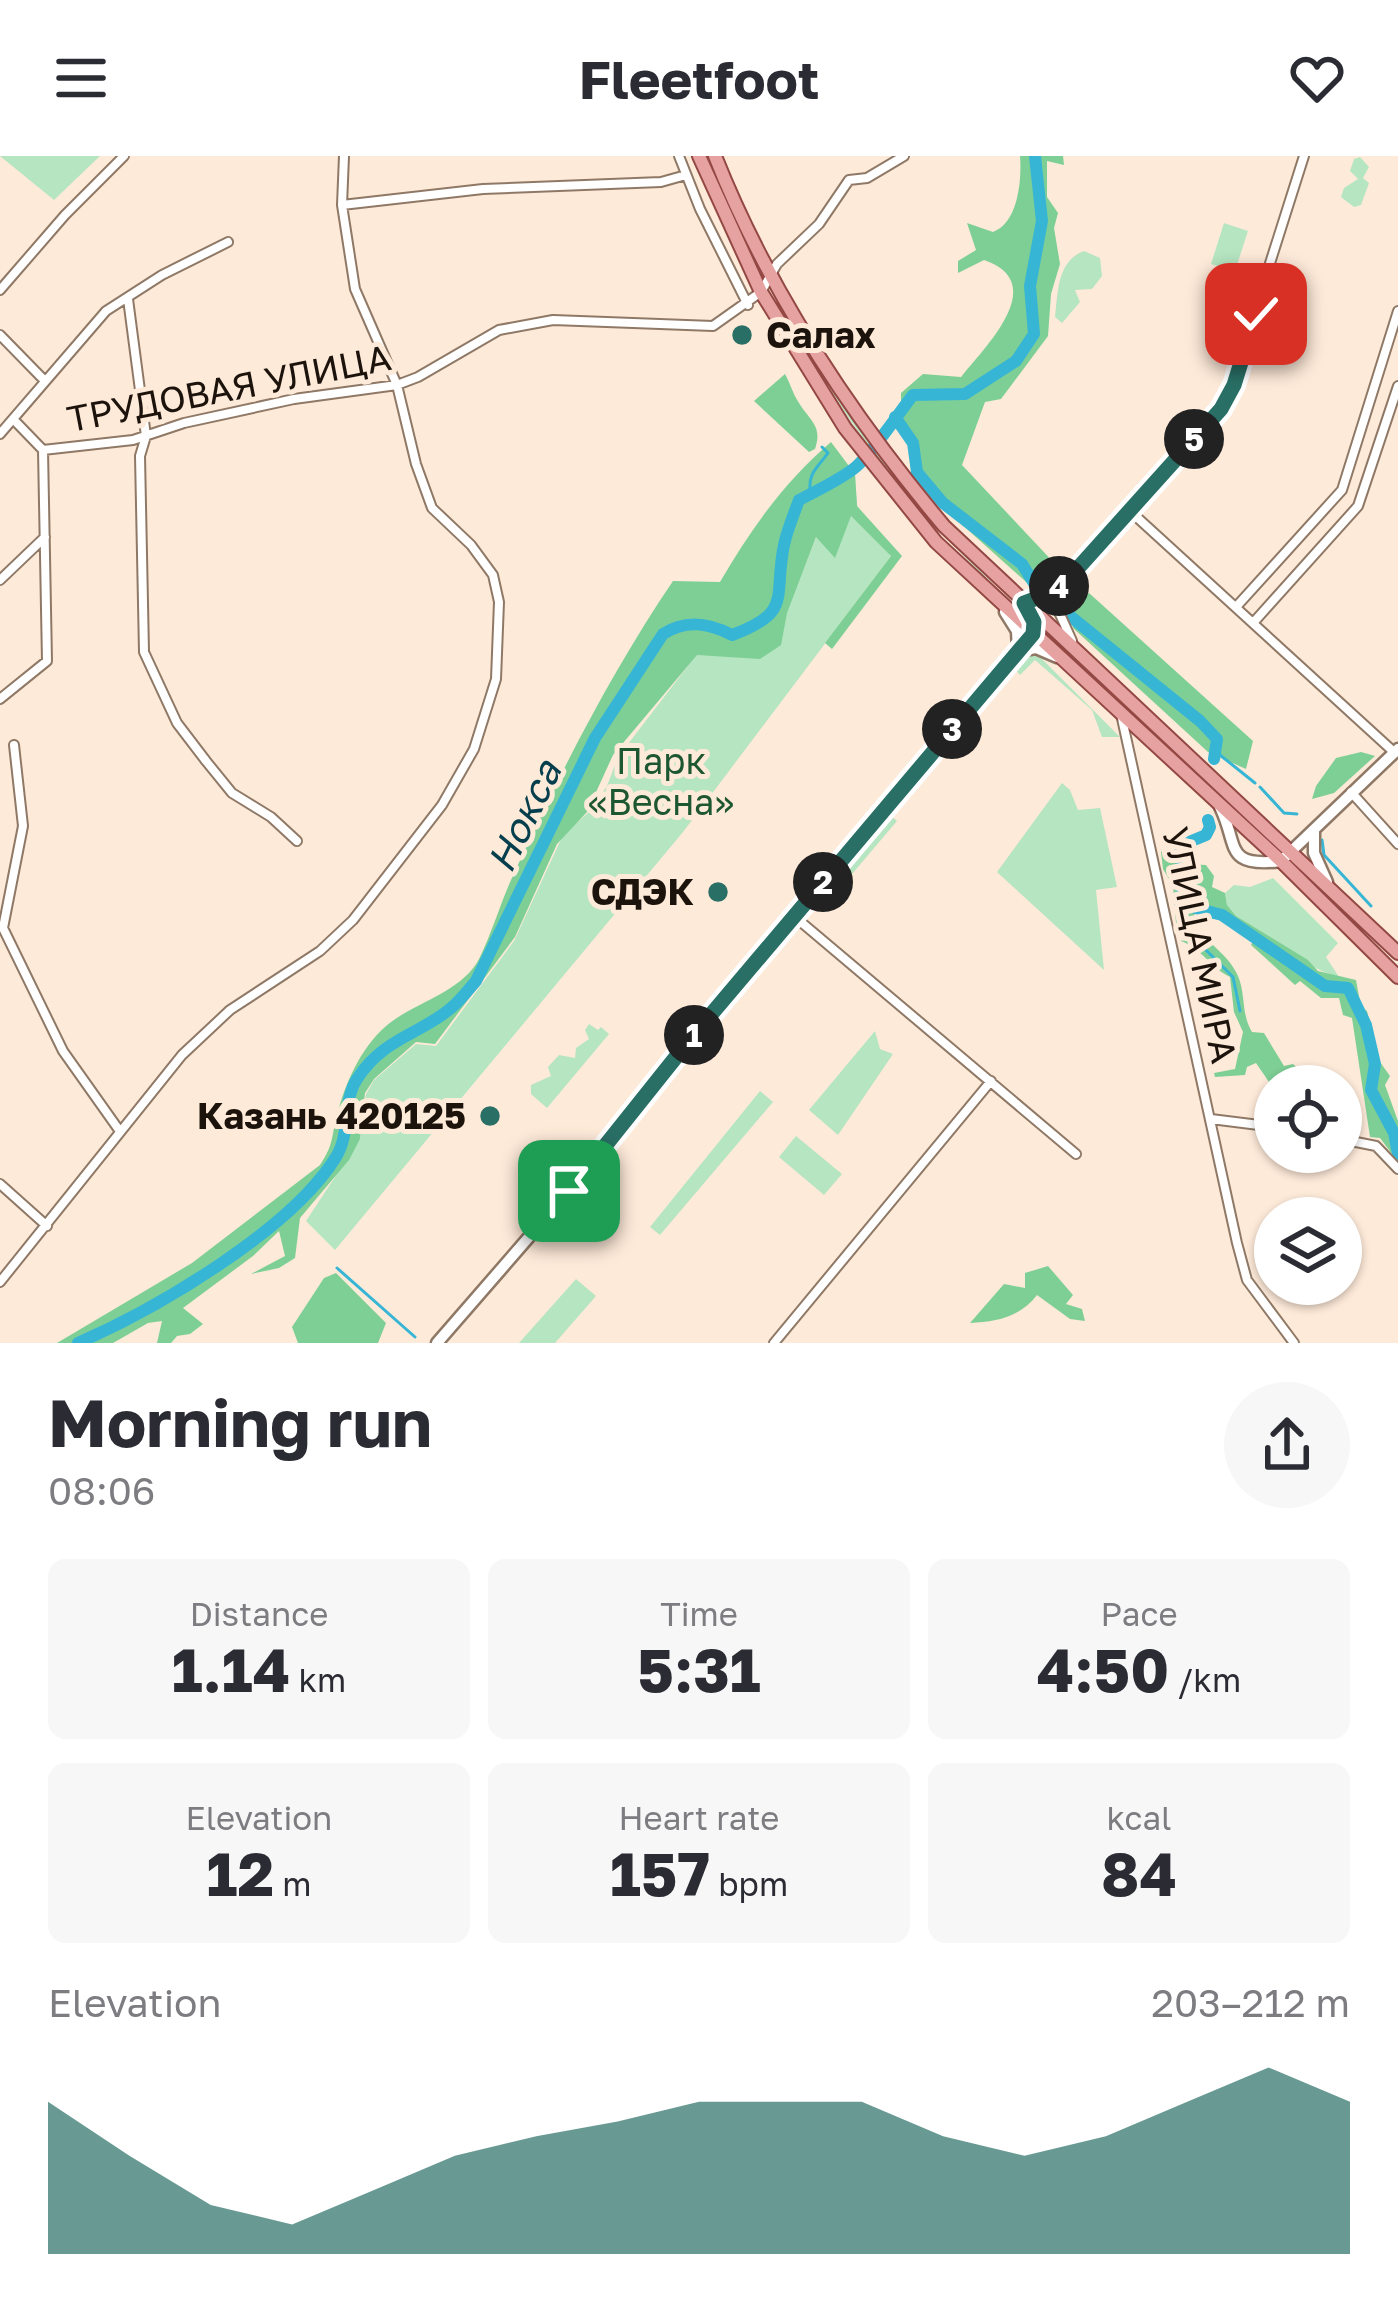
<!DOCTYPE html>
<meta charset="utf-8">
<style>
body{margin:0;font-family:"Golos Text",sans-serif;background:#f7f7f7;color:#2b2b33;height:100vh;display:flex;flex-direction:column;font-size:45px;white-space:nowrap}
*{box-sizing:border-box;margin:0}
p{font-size:39px;color:#7c7c81}
.icon{flex:none;width:66px;height:66px;fill:none;stroke:currentColor;stroke-width:2;stroke-linecap:round;stroke-linejoin:round}
.map{position:relative;height:1187px;overflow:hidden}
.drawer{display:flex;flex-direction:column;background:#fff;flex:1}
.drawer>*{flex:none}
.buttons{position:absolute;left:1254px;top:909px;display:grid;gap:24px}
.buttons a{display:grid;place-items:center;width:108px;height:108px;border-radius:50%;background:#fff;box-shadow:0 3px 9px #0004;font-size:60px}
.pin{position:absolute;display:grid;place-items:center;width:102px;height:102px;color:#fff;margin:-51px;border-radius:24px;box-shadow:0 6px 18px #0006}
.km{position:absolute;width:60px;height:60px;margin:-30px;border-radius:50%;background:#222;color:#fff;font-size:33px;line-height:60px;text-align:center}
.round{display:grid;place-items:center;flex:none;width:126px;height:126px;border-radius:63px;background:#f7f7f7}
.overview{display:flex;align-items:center;justify-content:space-between;height:204px;padding:0 48px}
h1{font-size:66px;font-weight:700;line-height:90px}
.metrics{display:grid;grid-template-columns:repeat(3,1fr);gap:18px;height:204px;padding:12px 48px}
.metrics div{display:grid;align-content:center;border-radius:18px;background:#f7f7f7;text-align:center}
.metrics b{font-size:60px;font-weight:700}
.metrics small{font-size:33px;font-weight:400}
.metrics p{font-size:33px}
.chart{height:336px;padding:24px 48px}
.chart p{display:flex;justify-content:space-between}
.chart svg{width:100%;height:216px;margin-top:12px;fill:#296f65;opacity:.7}
header{display:flex;justify-content:space-between;align-items:center;height:156px;padding:0 48px;background:#fff;font-size:54px;font-weight:700}
.map>svg:first-child{display:block}
.green{fill:#b6e5c1}
.forest{fill:#7ecf95}
.lines{fill:none;stroke-linecap:round;stroke-linejoin:round}
.stream{stroke:#37b5d5;stroke-width:3}
.river{stroke:#37b5d5;stroke-width:12}
.street-casing{stroke:#8f7966;stroke-width:12}
.secondary-casing{stroke:#8f7966;stroke-width:15}
.primary-casing{stroke:#944844;stroke-width:16}
.street{stroke:#fff;stroke-width:8}
.secondary{stroke:#fff;stroke-width:10}
.primary{stroke:#e5a2a1;stroke-width:12}
.route-casing{stroke:#fff;stroke-width:24}
.route{stroke:#296f65;stroke-width:15}
.poi-dot{fill:#296f65;stroke:#feead9;stroke-width:4.5}
.labels{text-anchor:middle;stroke-width:10;stroke-linejoin:round;paint-order:stroke}
.poi-label{font-size:36px;font-weight:bold;fill:#1c130c;stroke:#feead9;text-anchor:end}
.street-label{font-size:36px;fill:#1c130c;stroke:#feead9}
.park-label{font-size:36px;fill:#1d5731;stroke:#feead9}
.water-label{font-size:39px;font-style:italic;fill:#053e4c;stroke:#feead9}
</style>
<header><svg class="icon" aria-label="menu" viewBox="0 0 24 24"><path d="M4 6h16M4 12h16M4 18h16"/></svg>Fleetfoot<svg class="icon" aria-label="heart" viewBox="0 0 24 24"><path d="M12 20l-8-8c-3-5 5-10 8-4 3-6 11-1 8 4z"/></svg></header>
<div class="map">
<svg width="1398" height="1187" viewBox="0 0 1398 1187">
<rect width="100%" height="100%" fill="#feead9"/>
<path class="green" d="M0,0H100L54,44Z
M1360,1L1369,11L1363,22L1369,27L1361,49L1354,51L1341,41L1344,32L1358,23L1350,15L1354,3Z
M1224,67L1248,75L1235,115L1211,108Z
M1084,95L1100,102L1102,120L1092,133L1075,134L1080,146L1062,167L1055,161C1058,136 1057,105 1084,95Z
M779,145L852,263L910,341L1022,459L909,344L850,264L775,147Z
M855,318L857,350L891,400L683,676L335,1094L306,1065L360,983L366,938L374,924L416,888L436,890L514,785L563,679L590,655L607,630L618,601L697,498L786,457L817,379Z
M1026,497L1039,500L1120,581H1102L1092,554L1035,504L1020,519L1014,512L1016,504Z
M1062,627L1070,634L1078,654L1100,652L1117,731L1096,734L1104,814L997,716Z
M889,658L897,665L825,750L820,741L822,734Z
M1273,722L1338,787L1326,801L1339,821C1307,813 1267,779 1236,760L1227,749L1225,737L1234,729L1250,731Z
M589,868L598,874L601,871L609,878L547,952L531,938V929L551,920L548,911L559,899L575,902L576,892L589,883L585,874Z
M875,875L880,893L893,898L838,979L809,954Z
M760,935L773,946L660,1079L650,1071Z
M796,980L842,1018L824,1039L779,1001Z
M576,1123L596,1140L555,1187H519Z"/>
<path class="forest" d="M1020,0H1063L1064,9L1047,5V41L1058,57L1054,72L1060,108L1051,138L1048,180L1001,243L985,246L962,309L1058,411L1034,433L940,349L911,310V280L901,259V237L923,218L961,221C985,191 1051,127 984,104L958,117V105L976,94L967,67L993,76C1018,67 1022,24 1020,0Z
M785,218C790,227 793,238 799,247C810,265 823,270 815,293L809,296L754,245Z
M831,286L855,318L857,350L902,400L832,493L825,487L891,400L851,360L835,402L816,381L787,457L781,489L760,503L697,499L613,599L587,656L557,688L515,781L435,888L416,886L374,923L365,937L360,983L349,1004L300,1062L295,1102L279,1112L251,1118L285,1100L279,1075L253,1100L183,1152L203,1168L190,1178L177,1180L171,1187H157L162,1165L148,1167L113,1187H57L192,1107L320,1009C334,988 331,982 337,959C345,928 360,893 385,871C413,846 463,837 480,801C492,776 500,749 511,724C557,622 610,518 673,425L720,426C751,373 784,326 831,286Z
M1089,437L1253,585L1246,613L1208,596L1073,472L1069,448Z
M1361,596L1375,600L1334,637L1312,643L1316,630L1336,602Z
M1178,684L1189,688L1197,698L1188,703V708L1206,709L1214,720L1212,731L1225,737L1227,749L1236,760L1308,804L1318,815L1356,824L1361,851L1367,855L1380,906L1390,920L1385,929L1398,965V1006L1380,982L1370,981L1352,862L1343,859L1339,842H1321L1300,825L1295,829L1251,789L1254,783L1219,760L1208,765L1204,747L1195,750L1194,769L1176,767L1173,730L1163,713L1161,696Z
M1200,776C1213,791 1229,800 1238,820C1246,839 1241,858 1252,876L1264,877L1284,910L1293,908L1315,928L1329,930H1289L1287,920L1269,926L1256,907L1247,911L1245,919L1215,921L1214,917L1235,913L1243,876L1234,856L1230,821C1210,811 1202,793 1181,785L1191,777Z
M1048,1110L1073,1139L1066,1148L1082,1153L1085,1165L1070,1163L1037,1139C1020,1161 997,1166 970,1167L1004,1128L1025,1132V1117Z
M336,1117L386,1167L378,1187H298L292,1171L324,1122Z"/>
<g class="lines">
<path class="stream" d="M811,338C806,318 819,310 828,297L822,291
M1215,595L1255,627
M1260,631L1284,657L1297,658
M1322,684L1324,699L1371,750
M1196,784L1233,821L1240,855
M337,1112L415,1181"/>
<path class="river" d="M895,261L913,287L917,316L943,347L1022,408L1037,432
M1065,456L1200,565L1217,583L1214,603
M1208,664L1210,671L1206,679L1177,691C1186,718 1185,723 1180,748L1222,759L1325,830L1348,832L1366,869L1375,908L1371,934L1394,977L1398,998
M78,1187C156,1153 291,1074 336,1001C351,977 342,946 357,923C383,882 421,878 451,852C460,845 468,834 476,825L595,582L663,478C686,463 709,467 732,479C794,456 773,441 784,389C787,374 794,358 799,344C814,336 846,321 858,309C878,289 895,262 913,239L965,238L1016,205L1034,178L1030,130L1042,65L1035,0"/>
<defs>
<path id="street" d="M679,0L700,53L748,149
M342,49L483,33L661,26L686,19
M0,134L65,59L124,0
M128,143L146,280L140,300L144,496L177,567L206,605L232,637L271,661L297,685
M0,179L45,225
M0,278L106,155L162,119L228,86
M43,294L133,284L184,267L294,243L397,229L418,221L499,174L553,164L713,170L761,136L777,108L819,68L849,24L867,22L904,0
M1129,354L1395,597
M0,424L45,381
M1067,427L1059,456L1072,485
M1027,446L1049,438L1069,421L1226,246L1304,0
M1236,451L1342,334L1398,155
M1253,467L1358,350L1398,230
M0,543L47,505L43,294L13,263
M1121,558L1237,1087L1247,1124L1294,1187
M1351,636L1398,688
M795,761L1076,998
M3,772L63,895L119,974
M3,772L23,670L14,589
M1211,963L1275,971
M1341,983L1376,990L1398,1013
M0,1028L47,1070
M0,1126L182,899L230,854L320,795L353,764L442,649L474,593L496,523L499,446L493,419L471,389L432,352L416,308L397,229L355,133L342,49L344,0
M774,1187L991,925"/>
<path id="secondary" d="M1005,456L1017,475L1018,495L1036,492L1057,501
M1220,651C1239,689 1223,712 1281,705L1398,593
M1314,676V697L1327,726
M437,1187L569,1035L692,881L1033,478"/>
<path id="primary" d="M699,0L761,136L845,272L936,386L1281,705L1398,821
M715,0C769,136 850,258 944,370L1398,797"/>
</defs>
<use href="#street" class="street-casing"/>
<use href="#secondary" class="secondary-casing"/>
<use href="#primary" class="primary-casing"/>
<use href="#street" class="street"/>
<use href="#secondary" class="secondary"/>
<use href="#primary" class="primary"/>
</g>
<g class="lines">
<defs>
<path id="route" d="M569,1035L692,881L1033,478L1034,466L1024,447L1048,438L1070,421L1221,253L1234,229L1256,158"/>
</defs>
<use href="#route" class="route-casing"/>
<use href="#route" class="route"/>
</g>
<g class="poi-dot">
<circle cx="742" cy="179" r="12"/>
<circle cx="718" cy="736" r="12"/>
<circle cx="490" cy="960" r="12"/>
</g>
<g class="labels">
<g class="poi-label">
<text x="766" y="192" text-anchor="start">Салах</text>
<text x="694" y="749">СДЭК</text>
<text x="466" y="973">Казань 420125</text>
</g>
<g class="street-label">
<text transform="translate(229 232) rotate(-11)" y="13">ТРУДОВАЯ УЛИЦА</text>
<text transform="translate(1200 789) rotate(78)" y="13">УЛИЦА МИРА</text>
</g>
<g class="park-label">
<text x="661" y="618">Парк<tspan x="661" dy="41">«Весна»</tspan></text>
</g>
<g class="water-label">
<text transform="translate(524 660) rotate(-64)" y="14">Нокса</text>
</g>
</g>
</svg>
<div class="buttons">
<a><svg class="icon" aria-label="locate" viewBox="0 0 24 24"><circle cx="12" cy="12" r="6"/><path d="M12 2v4M12 18v4M2 12h4M18 12h4"/></svg></a>
<a><svg class="icon" aria-label="layers" viewBox="0 0 24 24"><path d="M12 4l9 5-9 5-9-5zM3 14l9 5 9-5"/></svg></a>
</div>
<div class="pin" style="left:569px;top:1035px;background:#1e9e55"><svg class="icon" aria-label="arrive" viewBox="0 0 24 24"><path d="M6 21V4h12l-3 4 3 4H6"/></svg></div>
<div class="pin" style="left:1256px;top:158px;background:#d93025"><svg class="icon" aria-label="check" viewBox="0 0 24 24"><path d="M5 12l5 5 9-10"/></svg></div>
<b class="km" style="left:694px;top:879px">1</b>
<b class="km" style="left:823px;top:726px">2</b>
<b class="km" style="left:952px;top:573px">3</b>
<b class="km" style="left:1059px;top:430px">4</b>
<b class="km" style="left:1194px;top:283px">5</b>
</div>
<section class="drawer">
<div class="overview"><div><h1>Morning run</h1><p>08:06</p></div><a class="round"><svg class="icon" aria-label="share" viewBox="0 0 24 24"><path d="M12 15V3M7 8l5-5 5 5M5 13v7h14v-7"/></svg></a></div>
<div class="metrics">
<div><p>Distance</p><b>1.14<small> km</small></b></div>
<div><p>Time</p><b>5:31</b></div>
<div><p>Pace</p><b>4:50<small> /km</small></b></div>
</div>
<div class="metrics">
<div><p>Elevation</p><b>12<small> m</small></b></div>
<div><p>Heart rate</p><b>157<small> bpm</small></b></div>
<div><p>kcal</p><b>84</b></div>
</div>
<div class="chart"><p><span>Elevation</span>203–212 m</p>
<svg viewBox="0 0 160 44" preserveAspectRatio="none"><path d="M0 44V13L10 24L20 34L30 38L40 31L50 24L60 20L70 17L80 13L90 13L100 13L110 20L120 24L130 20L140 13L150 6L160 13V44z"/></svg>
</div>
</section>
